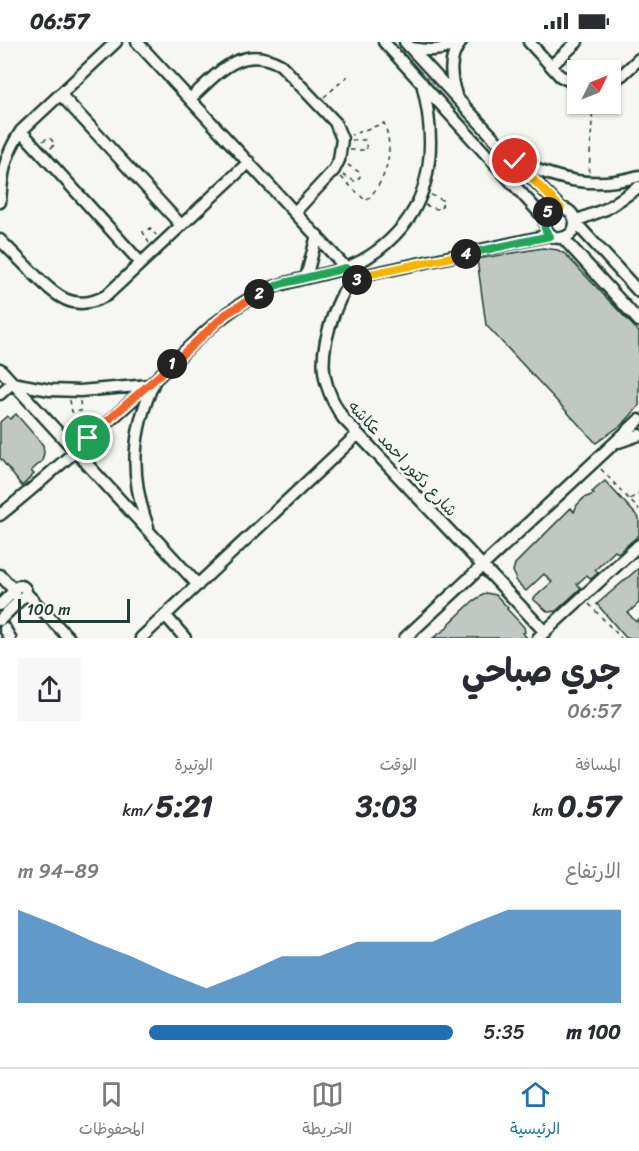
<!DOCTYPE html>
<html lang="ar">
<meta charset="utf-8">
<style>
body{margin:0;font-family:Sriracha,"Playpen Sans Arabic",sans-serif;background:#f7f7f7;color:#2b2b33;direction:rtl;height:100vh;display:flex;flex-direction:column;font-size:22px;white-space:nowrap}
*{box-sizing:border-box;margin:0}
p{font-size:20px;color:#7c7c81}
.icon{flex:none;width:33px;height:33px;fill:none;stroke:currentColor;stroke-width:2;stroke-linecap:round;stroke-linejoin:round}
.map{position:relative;height:596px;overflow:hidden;direction:ltr}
.panel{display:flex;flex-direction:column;background:#fff;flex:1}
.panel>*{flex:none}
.needle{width:39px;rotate:47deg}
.tools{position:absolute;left:567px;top:18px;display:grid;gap:12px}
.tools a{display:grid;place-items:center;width:54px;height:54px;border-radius:0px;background:#fff;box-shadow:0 2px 4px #0004;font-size:30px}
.scale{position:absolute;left:18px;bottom:15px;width:112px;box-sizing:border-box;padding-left:6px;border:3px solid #1f3d34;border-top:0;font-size:16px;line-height:21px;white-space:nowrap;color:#1f3d34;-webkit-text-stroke:4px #f6f6f2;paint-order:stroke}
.pin{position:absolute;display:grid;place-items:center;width:51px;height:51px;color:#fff;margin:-26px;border:3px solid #fff;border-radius:50%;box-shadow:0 2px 6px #0007}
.km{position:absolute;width:30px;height:30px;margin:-15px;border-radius:50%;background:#222;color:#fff;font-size:16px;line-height:30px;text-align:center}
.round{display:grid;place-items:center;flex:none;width:63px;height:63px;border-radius:0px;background:#f7f7f7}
.headline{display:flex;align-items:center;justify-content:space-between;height:102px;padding:0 18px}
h1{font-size:33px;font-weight:700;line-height:45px}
.metrics{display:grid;grid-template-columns:repeat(3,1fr);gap:9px;height:102px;padding:6px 18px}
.metrics div{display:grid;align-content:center}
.metrics b{font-size:30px;font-weight:700}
.metrics small{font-size:16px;font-weight:400}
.metrics p{font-size:16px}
.chart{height:168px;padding:12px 18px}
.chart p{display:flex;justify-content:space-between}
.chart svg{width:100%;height:108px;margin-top:6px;fill:#1f6fb2;opacity:.7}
ul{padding:0 18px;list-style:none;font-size:20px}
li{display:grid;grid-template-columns:96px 72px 1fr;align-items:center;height:45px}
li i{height:15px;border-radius:8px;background:#1f6fb2}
.status{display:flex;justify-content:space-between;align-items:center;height:42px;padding:0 30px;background:#fff;direction:ltr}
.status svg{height:16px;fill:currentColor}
.tabs{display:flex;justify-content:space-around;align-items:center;height:84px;border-top:2px solid #e1e1e2;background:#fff;font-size:16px;color:#7c7c81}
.tabs a{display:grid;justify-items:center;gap:3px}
.tabs .current{color:#1f6fb2}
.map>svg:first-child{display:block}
.building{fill:#c1c8c3;stroke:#1f3d34;stroke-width:1.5}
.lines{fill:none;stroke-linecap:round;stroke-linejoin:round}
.minor-casing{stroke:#1f3d34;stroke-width:15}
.path{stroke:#1f3d34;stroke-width:1.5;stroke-dasharray:4.5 4.5;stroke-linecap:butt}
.minor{stroke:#f6f6f2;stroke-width:10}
.split-1-casing{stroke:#fff;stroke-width:12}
.split-2-casing{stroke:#fff;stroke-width:12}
.split-3-casing{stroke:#fff;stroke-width:12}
.split-4-casing{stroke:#fff;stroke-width:12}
.split-5-casing{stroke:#fff;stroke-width:12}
.split-6-casing{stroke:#fff;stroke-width:12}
.split-1{stroke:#f0652b;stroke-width:8}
.split-2{stroke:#f0652b;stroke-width:8}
.split-3{stroke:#22a559;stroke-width:8}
.split-4{stroke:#f5b400;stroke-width:8}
.split-5{stroke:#22a559;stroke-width:8}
.split-6{stroke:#f5b400;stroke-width:8}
.labels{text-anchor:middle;stroke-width:6;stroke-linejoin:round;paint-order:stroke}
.street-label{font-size:16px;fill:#1f3d34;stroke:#f6f6f2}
</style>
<div class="status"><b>06:57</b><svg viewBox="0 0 49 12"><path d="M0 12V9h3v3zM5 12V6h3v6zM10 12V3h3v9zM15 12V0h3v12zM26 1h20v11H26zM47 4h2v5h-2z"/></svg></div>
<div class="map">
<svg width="639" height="596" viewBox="0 0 639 596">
<rect width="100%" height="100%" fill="#f6f6f2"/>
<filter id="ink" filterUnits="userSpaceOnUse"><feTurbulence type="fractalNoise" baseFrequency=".0167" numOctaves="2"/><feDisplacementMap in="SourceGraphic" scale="12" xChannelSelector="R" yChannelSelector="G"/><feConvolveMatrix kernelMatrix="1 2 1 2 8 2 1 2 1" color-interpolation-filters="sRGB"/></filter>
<g filter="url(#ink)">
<path class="building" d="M543,206L558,208L565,212L639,290V364L624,381L596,401L486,283L477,217Z
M16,372L43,403L44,411L42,419L31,429L34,432L22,444L0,416V380L7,374L10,377Z
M605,439L639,476V493L618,511L615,509L595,528L598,531L591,537L587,533L577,542L581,546L556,569L548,570L533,557L552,540L544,532L526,549L515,538L516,536L513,529L515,522L571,466L574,470L577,463L584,456L594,452L592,450Z
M639,526V561L628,571L636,580L639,577V596H626L597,562Z
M486,551L496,553L508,566L507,567L524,585L525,590L523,591L527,596H433L447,586L448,583L473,559Z"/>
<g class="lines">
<defs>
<path id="minor" d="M137,0L346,226L352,241
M384,0L545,177
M405,0L515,119L561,166
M529,0L560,34L578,43
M411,6C428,9 443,10 458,0
M551,24L577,0
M610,40L622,33L639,17
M60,52L181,183
M456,53C450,34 448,16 461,0
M190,57C217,32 242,0 281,23L335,80L342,97L339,118L334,128L295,170
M21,89L141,221
M520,121C562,139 595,147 639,134
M0,160C2,131 5,113 21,89L116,0
M545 181a15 15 0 1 1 30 0a15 15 0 1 1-30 0Z
M575,179L606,167L639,145
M575,180L639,250
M563,196L639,279
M0,198C11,209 22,220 33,231C56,254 74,272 107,253L249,120
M306,236L317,193
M0,327L198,543
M0,352L12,341L50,348L80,349L149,343
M619,400L639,393
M0,473C54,430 106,382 157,336C190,305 221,270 262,250C289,237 318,235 345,226C368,218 388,202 403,184C436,143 434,88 422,41
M148,485C129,433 132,390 154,340
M0,533L14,548
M14 550a6 6 0 1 1 12 0a6 6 0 1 1-12 0Z
M26,551L69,596
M0,563L13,550
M165,573L185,596
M0,578L21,557
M5,587L10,596
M545,590L343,376C319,340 319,314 333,274C342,250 345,241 371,232L550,193
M141,596L358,392
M405,596L639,378
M538,596L639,503"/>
</defs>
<use href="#minor" class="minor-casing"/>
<path class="path" d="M324,55L348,34
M43,99L49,95L55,102L50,107
M350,108H367L365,98H352
M589,130L593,62
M343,133L356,140L361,133L359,130L348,123
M341,135L366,159C387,138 395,109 384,81L351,93
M425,163L440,168L444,159L431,153
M149,201L143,190L150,186L156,193
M70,358L72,370L81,369L80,359
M601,427L639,468
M630,457L639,451
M589,562L621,596"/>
<use href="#minor" class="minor"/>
</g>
</g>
<g class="lines" filter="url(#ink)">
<defs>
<path id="split-1" d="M88,396L172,322"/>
<path id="split-2" d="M172,322L226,272L259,252"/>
<path id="split-3" d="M259,252L280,242L346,226L352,241L357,238"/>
<path id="split-4" d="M357,238L371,232L466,212"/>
<path id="split-5" d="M466,212L550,194C543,187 542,178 548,170"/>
<path id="split-6" d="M515,119L561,166L553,167L548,170"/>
</defs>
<use href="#split-1" class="split-1-casing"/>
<use href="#split-2" class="split-2-casing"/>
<use href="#split-3" class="split-3-casing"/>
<use href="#split-4" class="split-4-casing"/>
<use href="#split-5" class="split-5-casing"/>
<use href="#split-6" class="split-6-casing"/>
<use href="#split-1" class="split-1"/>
<use href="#split-2" class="split-2"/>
<use href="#split-3" class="split-3"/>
<use href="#split-4" class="split-4"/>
<use href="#split-5" class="split-5"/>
<use href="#split-6" class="split-6"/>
</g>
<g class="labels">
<g class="street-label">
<text transform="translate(403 416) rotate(47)" y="6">شارع دكتور احمد عكاشه</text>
</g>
</g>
</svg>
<div class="tools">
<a><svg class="needle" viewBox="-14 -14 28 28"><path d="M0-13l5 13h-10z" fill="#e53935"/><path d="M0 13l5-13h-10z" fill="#7c7c81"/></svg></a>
</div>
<div class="scale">100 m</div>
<div class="pin" style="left:88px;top:396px;background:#1e9e55"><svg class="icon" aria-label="arrive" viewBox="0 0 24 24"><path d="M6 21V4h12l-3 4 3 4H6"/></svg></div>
<div class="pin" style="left:515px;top:119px;background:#d93025"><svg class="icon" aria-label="check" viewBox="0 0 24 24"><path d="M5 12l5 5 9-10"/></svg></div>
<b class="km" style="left:172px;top:322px">1</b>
<b class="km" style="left:259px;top:252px">2</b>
<b class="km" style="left:357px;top:238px">3</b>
<b class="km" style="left:466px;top:212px">4</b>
<b class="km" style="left:548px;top:170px">5</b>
</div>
<section class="panel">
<div class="headline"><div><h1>جري صباحي</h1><p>06:57</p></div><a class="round"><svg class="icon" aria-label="share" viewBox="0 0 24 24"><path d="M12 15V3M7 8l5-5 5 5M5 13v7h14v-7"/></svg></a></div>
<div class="metrics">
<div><p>المسافة</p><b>0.57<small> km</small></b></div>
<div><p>الوقت</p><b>3:03</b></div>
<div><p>الوتيرة</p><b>5:21<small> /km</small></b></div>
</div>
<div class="chart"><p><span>الارتفاع</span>89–94 m</p>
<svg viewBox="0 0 160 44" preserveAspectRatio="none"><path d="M0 44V6L10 12L20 19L30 25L40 32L50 38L60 32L70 25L80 25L90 19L100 19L110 19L120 12L130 6L140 6L150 6L160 6V44z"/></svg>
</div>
<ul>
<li><b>100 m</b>5:35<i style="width:70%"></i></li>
</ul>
</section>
<nav class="tabs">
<a class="current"><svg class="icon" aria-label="home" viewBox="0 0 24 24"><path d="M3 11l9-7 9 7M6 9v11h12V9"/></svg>الرئيسية</a>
<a><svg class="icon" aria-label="map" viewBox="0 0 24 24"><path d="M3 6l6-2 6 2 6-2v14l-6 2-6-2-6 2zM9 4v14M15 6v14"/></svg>الخريطة</a>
<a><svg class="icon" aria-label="saved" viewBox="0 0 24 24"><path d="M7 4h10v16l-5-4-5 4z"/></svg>المحفوظات</a>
</nav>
